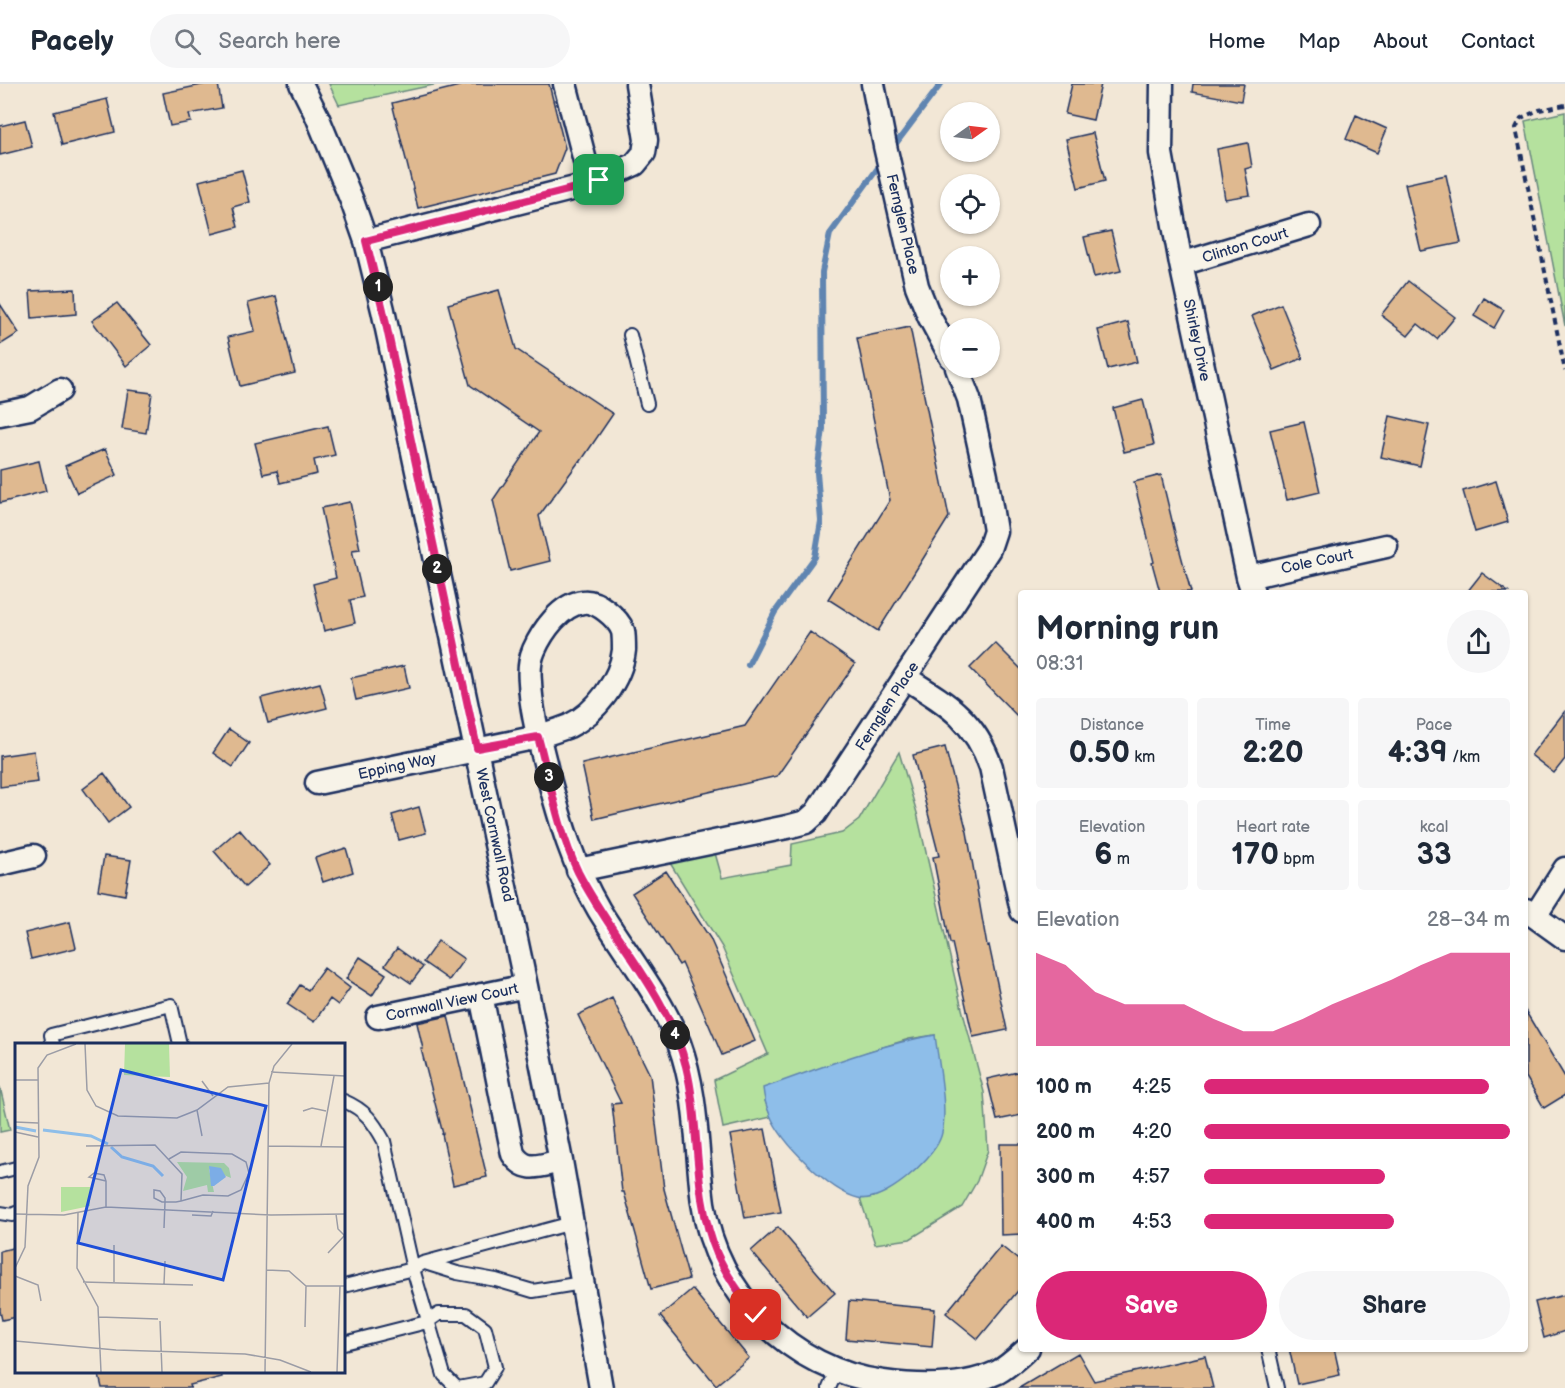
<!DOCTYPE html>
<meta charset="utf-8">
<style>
body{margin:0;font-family:"Balsamiq Sans",sans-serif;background:#f6f6f7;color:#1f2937;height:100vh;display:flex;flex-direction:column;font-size:22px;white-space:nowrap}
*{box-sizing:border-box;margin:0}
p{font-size:20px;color:#747a83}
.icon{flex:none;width:33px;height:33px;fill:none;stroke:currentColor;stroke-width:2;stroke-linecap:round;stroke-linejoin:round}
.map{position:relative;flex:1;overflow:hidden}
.details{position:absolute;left:1018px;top:506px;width:510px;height:762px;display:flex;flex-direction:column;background:#fff;border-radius:6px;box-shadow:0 2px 4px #0004}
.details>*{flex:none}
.needle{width:39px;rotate:76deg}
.buttons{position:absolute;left:940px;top:18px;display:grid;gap:12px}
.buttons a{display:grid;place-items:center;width:60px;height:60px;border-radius:50%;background:#fff;box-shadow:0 2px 4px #0004;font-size:30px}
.pin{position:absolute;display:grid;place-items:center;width:51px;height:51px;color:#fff;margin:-26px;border-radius:12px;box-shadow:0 3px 9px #0006}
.km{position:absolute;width:30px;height:30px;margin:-15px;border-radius:50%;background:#222;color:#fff;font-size:16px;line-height:30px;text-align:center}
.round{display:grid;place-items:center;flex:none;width:63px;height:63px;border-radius:32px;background:#f6f6f7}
.summary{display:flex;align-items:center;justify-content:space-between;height:102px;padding:0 18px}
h1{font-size:33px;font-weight:800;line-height:45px}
.stats{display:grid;grid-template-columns:repeat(3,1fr);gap:9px;height:102px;padding:6px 18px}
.stats div{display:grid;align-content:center;border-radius:6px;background:#f6f6f7;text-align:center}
.stats b{font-size:30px;font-weight:800}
.stats small{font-size:16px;font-weight:400}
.stats p{font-size:16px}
.chart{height:168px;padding:12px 18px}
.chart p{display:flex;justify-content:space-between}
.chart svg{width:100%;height:108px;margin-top:6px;fill:#db2777;opacity:.7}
.cta{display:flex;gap:12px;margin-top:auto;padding:12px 18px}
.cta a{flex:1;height:69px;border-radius:36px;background:#db2777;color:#fff;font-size:24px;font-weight:800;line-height:69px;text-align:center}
.cta a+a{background:#f6f6f7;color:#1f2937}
ul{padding:0 18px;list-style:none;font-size:20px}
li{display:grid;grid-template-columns:96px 72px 1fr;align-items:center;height:45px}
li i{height:15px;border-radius:8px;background:#db2777}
header{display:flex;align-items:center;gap:36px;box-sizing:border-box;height:84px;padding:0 30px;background:#fff;border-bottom:2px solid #e0e1e3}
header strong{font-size:28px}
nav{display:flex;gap:33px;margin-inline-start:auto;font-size:21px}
.search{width:420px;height:54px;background:#f6f6f7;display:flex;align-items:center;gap:15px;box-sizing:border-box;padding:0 21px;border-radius:33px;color:#747a83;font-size:22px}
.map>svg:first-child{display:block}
.green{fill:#b5e19e;stroke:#68887e;stroke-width:1.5}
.water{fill:#8ebee9;stroke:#6085b1;stroke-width:1.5}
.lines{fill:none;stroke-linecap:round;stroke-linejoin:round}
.stream{stroke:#6085b1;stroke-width:6}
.building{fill:#dfb990;stroke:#1b2f5e;stroke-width:1.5}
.service-casing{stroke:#1b2f5e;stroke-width:16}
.minor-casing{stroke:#1b2f5e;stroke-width:27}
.path{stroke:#1b2f5e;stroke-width:4;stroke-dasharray:6 4.5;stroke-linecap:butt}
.service{stroke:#f7f3e8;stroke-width:12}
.minor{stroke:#f7f3e8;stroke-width:22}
.route-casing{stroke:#fff;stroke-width:12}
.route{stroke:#db2777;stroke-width:8}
.labels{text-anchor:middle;stroke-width:4.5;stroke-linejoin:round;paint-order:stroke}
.street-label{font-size:15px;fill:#1b2f5e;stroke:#f7f3e8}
.inset-river{fill:none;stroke:#8ebee9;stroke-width:3}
.inset-road{fill:none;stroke:#9c9da6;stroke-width:1.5}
.view{fill:#1d4ed8;fill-opacity:0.15;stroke:#1d4ed8;stroke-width:3}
.inset-edge{fill:none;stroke:#1b2f5e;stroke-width:3}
</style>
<header>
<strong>Pacely</strong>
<div class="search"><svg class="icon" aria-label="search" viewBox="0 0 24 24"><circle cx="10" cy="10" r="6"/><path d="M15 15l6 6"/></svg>Search here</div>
<nav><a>Home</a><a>Map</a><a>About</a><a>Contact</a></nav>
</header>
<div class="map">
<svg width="1565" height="1304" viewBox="0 0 1565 1304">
<rect width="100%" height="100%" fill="#f2e7d6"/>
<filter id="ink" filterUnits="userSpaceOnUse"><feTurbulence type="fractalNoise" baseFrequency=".0167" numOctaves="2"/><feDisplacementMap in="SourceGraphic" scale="12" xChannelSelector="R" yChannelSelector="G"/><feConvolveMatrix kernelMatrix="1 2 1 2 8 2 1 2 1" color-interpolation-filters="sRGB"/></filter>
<g filter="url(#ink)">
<path class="green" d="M329,0H438L339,21Z
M1565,28V242L1525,37Z
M899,668L917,729L961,921L984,1008L988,1066L977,1097L962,1123L910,1155L875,1160L860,1114L874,1113L935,951L909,955L867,968L765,1017L771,1033L723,1044L714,996L768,970L722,863L670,779L715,769L722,794L791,781L792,760L842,749L859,736Z
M0,1003L10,1046L0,1048Z"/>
<path class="water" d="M935,951C938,977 950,1032 940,1055C931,1077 883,1120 858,1114C829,1107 781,1058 770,1031C766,1022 764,1014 763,1004C820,984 876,961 935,951Z"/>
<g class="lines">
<path class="stream" d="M891,66L941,0
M748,581L775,528L815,473L821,437L817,389L823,345L822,188L830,150L883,77"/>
</g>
<path class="building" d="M206,0H218L222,24L189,30L191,38L170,42L163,9Z
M467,0H549L565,64L555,90L418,124L392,19Z
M1072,0H1101L1093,36L1065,30Z
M1193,0H1244L1241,17L1192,8Z
M107,15L115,48L62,61L54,28Z
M1356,31L1387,45L1377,69L1346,55Z
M25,36L32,63L0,71V42Z
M1093,49L1105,97L1078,104L1066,55Z
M1248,59L1252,83L1245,85L1250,111L1225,115L1217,65Z
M242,86L250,118L233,123L238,143L212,150L199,97Z
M1446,91L1461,159L1421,167L1405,100Z
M1111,147L1121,187L1094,193L1084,153Z
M1408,197L1455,233L1437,255L1418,240L1408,252L1381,231Z
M75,205L76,230L32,234L30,207Z
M499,206L516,265L613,330L581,377L580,376L539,432L550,477L510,487L493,416L539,348L470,301L448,220Z
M276,212L295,289L240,302L228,253L255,247L248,219Z
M1484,214L1504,226L1494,244L1474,232Z
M117,219L151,261L126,282L92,237Z
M0,220L19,249L0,261Z
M1281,220L1303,274L1274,286L1252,232Z
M1128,238L1137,278L1108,285L1098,246Z
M910,243L949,433L878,547L828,515L890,416L857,254Z
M128,306L152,309L146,349L122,345Z
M1143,316L1154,361L1124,368L1113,324Z
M1390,332L1429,341L1420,382L1381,373Z
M1304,338L1320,408L1287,416L1270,346Z
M328,342L335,371L314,376L317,390L280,399L277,387L263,390L255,359Z
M105,365L117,391L77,409L65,382Z
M39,377L46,407L0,419V386Z
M1161,391L1175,449L1191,508H1160L1152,479L1154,478L1134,398Z
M1496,397L1508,438L1475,448L1463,407Z
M350,418L360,465L352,466L363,513L350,516L355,539L324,547L313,500L336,494L321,424Z
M1482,489L1508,508H1467Z
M810,548L855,580L777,692L594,735L582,680L745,642Z
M995,559L1022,586V637L970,584Z
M404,582L409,604L356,616L351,594Z
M320,599L327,624L268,639L261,614Z
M1565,627V675L1554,689L1531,671Z
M229,645L249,659L233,683L213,669Z
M945,663L967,748L987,862L989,861L1007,946L973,953L952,859H950L933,773L939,772L913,671Z
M34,667L38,698L0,703V672Z
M104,689L129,723L108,739L83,705Z
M419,723L426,749L399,756L392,731Z
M239,745L270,781L245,803L214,767Z
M346,764L353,788L323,798L315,774Z
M104,772L131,776L125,811L98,806Z
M666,787L710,854L755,957L722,971L682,879L679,881L632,809Z
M70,838L76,864L31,875L25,849Z
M438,857L464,875L449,896L423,878Z
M397,864L423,883L411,899L385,881Z
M360,873L386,890L372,912L346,895Z
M324,884L350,904L338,921L330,915L314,938L287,920L300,901L308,906Z
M612,914L650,991L664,1105L689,1195L651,1205L624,1108H622L612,1020L621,1019L578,931Z
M1526,928L1565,993V1011L1544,1024L1526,993Z
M448,932L487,1093L453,1101L442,1050H443L421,965H423L417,939Z
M1022,987V1031L997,1036L987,995Z
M765,1045L781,1128L745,1134L730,1051Z
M1000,1060H1022V1150L1001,1151Z
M778,1143L835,1209L807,1233L751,1167Z
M1001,1162L1022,1179V1202L978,1255L946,1229Z
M16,1163V1233L2,1236L0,1227V1167Z
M692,1205L749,1274L716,1301L660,1232Z
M1565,1211V1247L1544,1254L1535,1218Z
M849,1217L935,1225L932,1263L846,1255Z
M1289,1264H1334L1340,1291L1297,1300Z
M1078,1269L1094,1297L1205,1272L1213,1304H1019Z
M98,1287H221L222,1293L190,1301L191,1304H102Z"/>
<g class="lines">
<defs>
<path id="service" d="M630,251L647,320
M53,960L51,951L171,921L180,960
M344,1017C365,1026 373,1037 384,1057L413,1185L423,1179L572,1139
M0,1088L16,1084
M0,1129L13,1131L16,1129
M425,1179L457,1189L496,1196L533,1207L582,1199
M344,1202L413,1185L444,1291L457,1304
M344,1259L427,1238L439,1230H466L485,1244L495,1283L485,1299L458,1304
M1268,1264L1277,1304
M829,1304L837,1286"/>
<path id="minor" d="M301,0L317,32L352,117L366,157L383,226L526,902L561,1077L601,1304
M565,0L591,100
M873,0L885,62L917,202L929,232L951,273
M1162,0L1161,69L1181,180L1248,493L1253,508
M366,157L591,100L635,80L644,69L646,56L637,0
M1181,180L1309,141
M0,330L30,324L60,306
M1248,493L1386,462
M906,594C947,620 974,635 991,683L1022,827
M317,699L538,653C548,649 559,646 569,642C596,629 621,596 624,566C624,561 624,552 623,547C618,534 597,516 583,518C561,520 542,548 534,566C530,575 529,588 530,598C531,628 540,658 547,687C560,736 573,782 599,826C626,870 660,911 679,959C698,1010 696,1066 703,1119C716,1210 792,1286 883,1298C919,1303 964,1304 998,1288C1009,1282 1019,1272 1028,1264
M0,780L34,772
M578,786L787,743L806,738L816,729L989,465L995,447L986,392L969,315L957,284
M1526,826L1565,854
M1535,832L1565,785
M481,911L513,1070C526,1090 541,1081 561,1077
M378,933L526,902"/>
</defs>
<use href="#service" class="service-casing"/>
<use href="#minor" class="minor-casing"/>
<path class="path" d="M1565,21L1539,26L1521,34L1516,44L1565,287"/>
<use href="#service" class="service"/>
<use href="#minor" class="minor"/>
</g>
</g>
<g class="lines" filter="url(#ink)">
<defs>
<path id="route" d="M599,96L591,100L366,157L383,226L477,664L538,653C550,697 558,746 578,788C611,853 668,910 686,982C701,1043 692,1111 717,1170C727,1192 741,1211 756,1231"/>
</defs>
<use href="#route" class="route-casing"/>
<use href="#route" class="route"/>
</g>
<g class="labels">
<g class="street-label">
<text transform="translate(903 140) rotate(77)" y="5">Fernglen Place</text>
<text transform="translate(1245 161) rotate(-17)" y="5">Clinton Court</text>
<text transform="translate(1197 256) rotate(78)" y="5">Shirley Drive</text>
<text transform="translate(1317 477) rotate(-12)" y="5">Cole Court</text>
<text transform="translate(887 622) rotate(-57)" y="5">Fernglen Place</text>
<text transform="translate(397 682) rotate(-12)" y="5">Epping Way</text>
<text transform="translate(495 751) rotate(78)" y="5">West Cornwall Road</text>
<text transform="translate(452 918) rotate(-12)" y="5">Cornwall View Court</text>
</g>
</g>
<g transform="translate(15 959)">
<rect width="330" height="330" fill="#f2e7d6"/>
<path d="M110,1H154L155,34L109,32ZM162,119L209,120L214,125L216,135L194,126L199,149H193L192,142L168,148L172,134ZM46,144H75V163L46,169Z" fill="#b5e19e"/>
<path d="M194,123L206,125L211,134L199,143H196Z" fill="#8ebee9"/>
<path class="inset-river" d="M0,84L21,88M28,87L76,93L93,101M96,104L107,114L138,123L148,133"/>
<path class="inset-road" d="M70,1L72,47L81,63L103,73L162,75L182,67L213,44L254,40M256,29L330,33M0,37H23M187,38L198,53M182,67L187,93M288,68L297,65L311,68M0,79L23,80M0,89L23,94M71,103L140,102L167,131L166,158M253,103L330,104M306,103L319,33M91,138L74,134L79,130L89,132L91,138V164M63,169L62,225L83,264L86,329M0,171L49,172L91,164L256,172L330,171M321,171L323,186L330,193M177,172L196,173L198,168M149,185L150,159V155L145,148L139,147V155L147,159H161L166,158L188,152L213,153L226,147L234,130L231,119L217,111L166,109L154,116M313,210L329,193M0,225L10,204L13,143L24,114L23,25L32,12L61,1M252,227L274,228L291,243H330M0,233L23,242L26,258M68,239L178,242M99,239V202M149,241L150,218M84,274L143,276M145,278L147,329M290,284L291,243M0,298L101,307L230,311L265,317L296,329M250,329L254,40L259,23L277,1M322,329L325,243"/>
<path class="view" d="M106,27L251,63L208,237L63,200Z"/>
<rect width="330" height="330" class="inset-edge"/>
</g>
</svg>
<div class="buttons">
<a><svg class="needle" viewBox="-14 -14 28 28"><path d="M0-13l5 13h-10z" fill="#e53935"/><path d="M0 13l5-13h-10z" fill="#747a83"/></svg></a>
<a><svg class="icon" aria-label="locate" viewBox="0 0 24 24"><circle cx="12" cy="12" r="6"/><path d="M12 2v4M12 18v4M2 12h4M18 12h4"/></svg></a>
<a>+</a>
<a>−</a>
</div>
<div class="pin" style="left:599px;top:96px;background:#1e9e55"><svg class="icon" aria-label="arrive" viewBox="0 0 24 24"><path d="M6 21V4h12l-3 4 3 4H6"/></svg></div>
<div class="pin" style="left:756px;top:1231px;background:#d93025"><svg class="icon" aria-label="check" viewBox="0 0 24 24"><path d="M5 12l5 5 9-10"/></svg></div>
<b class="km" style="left:378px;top:203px">1</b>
<b class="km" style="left:437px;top:485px">2</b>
<b class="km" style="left:549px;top:693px">3</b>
<b class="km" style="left:675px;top:951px">4</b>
<section class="details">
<div class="summary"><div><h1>Morning run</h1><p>08:31</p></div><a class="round"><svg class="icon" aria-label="share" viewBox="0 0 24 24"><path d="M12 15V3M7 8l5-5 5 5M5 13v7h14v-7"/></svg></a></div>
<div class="stats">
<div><p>Distance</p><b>0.50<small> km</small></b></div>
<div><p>Time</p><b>2:20</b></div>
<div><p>Pace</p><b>4:39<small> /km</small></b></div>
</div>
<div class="stats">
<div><p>Elevation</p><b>6<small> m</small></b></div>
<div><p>Heart rate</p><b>170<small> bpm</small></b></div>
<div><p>kcal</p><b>33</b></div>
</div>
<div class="chart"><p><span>Elevation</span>28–34 m</p>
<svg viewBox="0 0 160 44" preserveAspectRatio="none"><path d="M0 44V6L10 11L20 22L30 27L40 27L50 27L60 33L70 38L80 38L90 33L100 27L110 22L120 17L130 11L140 6L150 6L160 6V44z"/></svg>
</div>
<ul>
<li><b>100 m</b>4:25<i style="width:93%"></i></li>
<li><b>200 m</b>4:20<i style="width:100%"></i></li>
<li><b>300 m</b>4:57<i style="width:59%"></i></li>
<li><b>400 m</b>4:53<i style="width:62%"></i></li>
</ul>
<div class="cta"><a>Save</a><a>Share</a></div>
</section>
</div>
